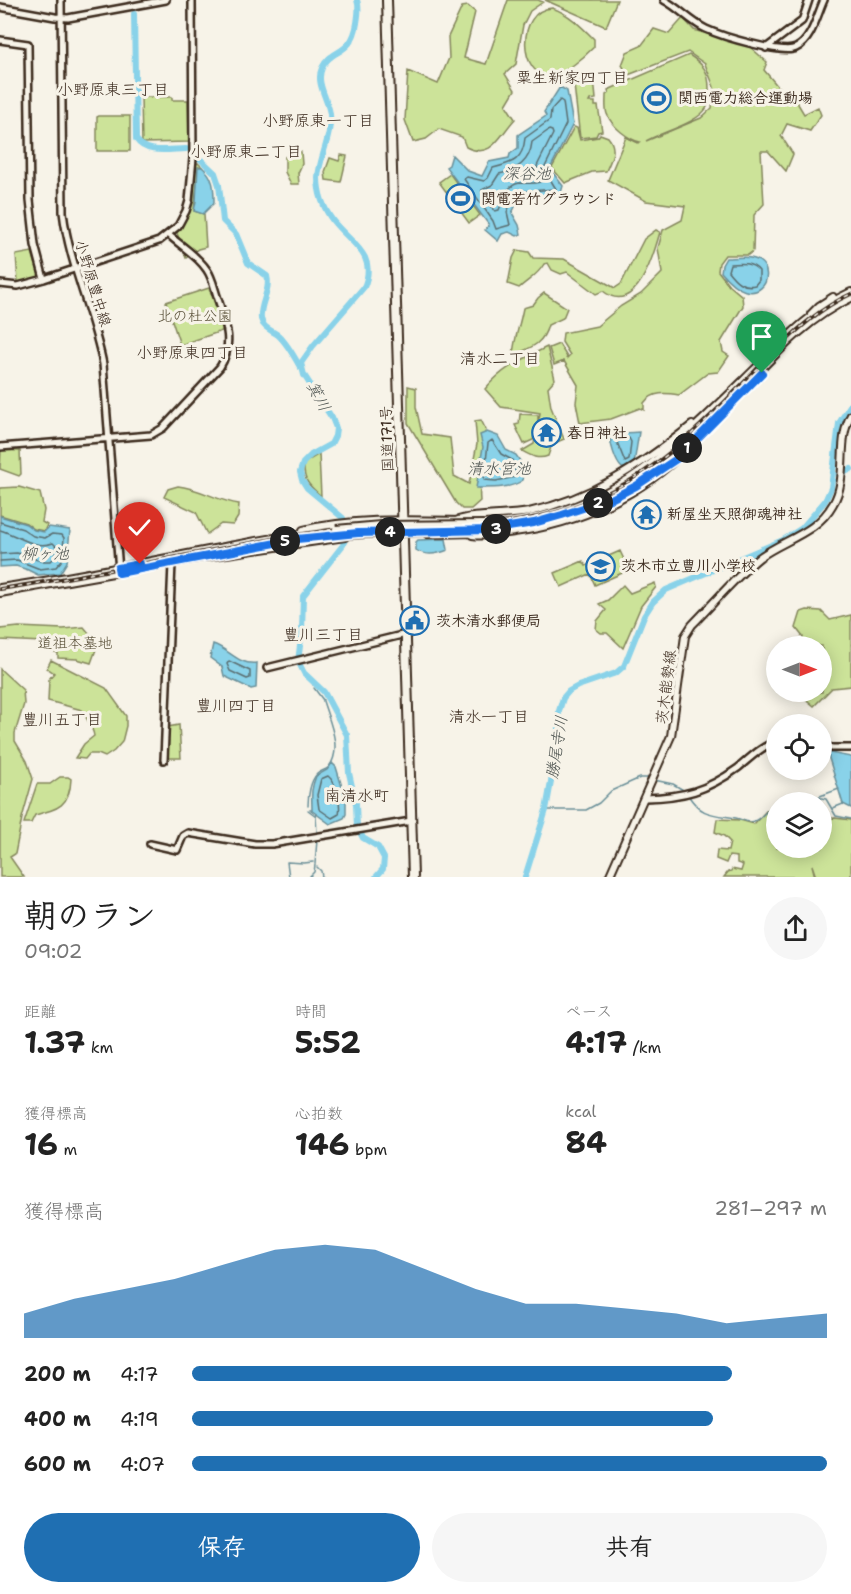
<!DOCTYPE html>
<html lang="ja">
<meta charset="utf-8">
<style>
body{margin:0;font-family:"Shantell Sans","Klee One",sans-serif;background:#f6f6f6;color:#222;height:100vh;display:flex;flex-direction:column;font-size:22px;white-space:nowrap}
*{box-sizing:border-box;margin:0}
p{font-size:20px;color:#767676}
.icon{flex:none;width:33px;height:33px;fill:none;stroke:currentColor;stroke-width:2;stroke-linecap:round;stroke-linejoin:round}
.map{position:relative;height:877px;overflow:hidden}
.drawer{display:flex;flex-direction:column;background:#fff;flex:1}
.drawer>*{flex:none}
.needle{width:39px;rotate:90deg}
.tools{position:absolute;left:766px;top:636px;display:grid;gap:12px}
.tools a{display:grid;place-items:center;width:66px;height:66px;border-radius:50%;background:#fff;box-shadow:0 3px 15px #0003;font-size:30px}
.pin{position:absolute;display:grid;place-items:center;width:51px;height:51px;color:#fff;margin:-62px -26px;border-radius:50% 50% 50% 0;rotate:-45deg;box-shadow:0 0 6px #0007}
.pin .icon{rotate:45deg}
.km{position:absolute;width:30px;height:30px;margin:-15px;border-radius:50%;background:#222;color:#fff;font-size:16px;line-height:30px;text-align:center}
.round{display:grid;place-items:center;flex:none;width:63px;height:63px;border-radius:32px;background:#f6f6f6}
.summary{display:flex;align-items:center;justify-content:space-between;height:102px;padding:0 24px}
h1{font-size:33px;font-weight:700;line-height:45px}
.figures{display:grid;grid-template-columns:repeat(3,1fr);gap:9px;height:102px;padding:6px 24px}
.figures div{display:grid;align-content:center}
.figures b{font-size:30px;font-weight:700}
.figures small{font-size:16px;font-weight:400}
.figures p{font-size:16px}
.chart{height:168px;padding:12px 24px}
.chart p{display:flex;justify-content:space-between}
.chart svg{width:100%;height:108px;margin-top:6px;fill:#1f6fb2;opacity:.7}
.button{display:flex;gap:12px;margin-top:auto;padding:12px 24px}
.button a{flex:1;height:69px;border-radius:36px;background:#1f6fb2;color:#fff;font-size:24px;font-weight:700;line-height:69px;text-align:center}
.button a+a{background:#f6f6f6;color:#222}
ul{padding:0 24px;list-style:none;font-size:20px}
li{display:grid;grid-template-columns:96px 72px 1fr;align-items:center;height:45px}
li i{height:15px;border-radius:8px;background:#1f6fb2}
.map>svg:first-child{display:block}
.green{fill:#cce399;stroke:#84865c;stroke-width:1.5}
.water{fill:#89d2e9;stroke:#6a8f98;stroke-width:1.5}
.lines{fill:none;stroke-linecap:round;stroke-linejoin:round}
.shore{stroke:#5a6d6f;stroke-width:1.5}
.stream{stroke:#6a8f98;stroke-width:1.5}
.river{stroke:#89d2e9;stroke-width:6}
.secondary-casing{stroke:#3b2a1e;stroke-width:10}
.primary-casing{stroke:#3b2a1e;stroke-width:10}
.highway-casing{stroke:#3b2a1e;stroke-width:12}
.secondary{stroke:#f7f3e8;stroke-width:5}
.primary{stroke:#f7f3e8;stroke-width:6}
.highway{stroke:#f7f3e8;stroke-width:8}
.rail-casing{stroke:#3b2a1e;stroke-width:4}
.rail{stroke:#f7f3e8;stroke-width:1.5;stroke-dasharray:4.5;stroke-linecap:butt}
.primary-bridge-casing{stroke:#3b2a1e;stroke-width:10;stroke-linecap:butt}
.primary-bridge{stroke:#f7f3e8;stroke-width:6}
.route-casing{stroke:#fff;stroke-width:12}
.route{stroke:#1a73e8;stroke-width:8}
.labels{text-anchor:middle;stroke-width:6;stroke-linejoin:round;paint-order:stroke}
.poi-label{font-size:15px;font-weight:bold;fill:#3b2a1e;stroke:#f7f3e8;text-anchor:start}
.street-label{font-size:15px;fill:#3b2a1e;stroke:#f7f3e8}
.park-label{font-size:15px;fill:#584f37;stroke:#f7f3e8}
.neighbourhood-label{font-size:16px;fill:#3b2a1e;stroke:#f7f3e8}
.water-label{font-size:16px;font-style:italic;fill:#4e5451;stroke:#f7f3e8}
</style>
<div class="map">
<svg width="851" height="877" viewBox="0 0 851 877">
<rect width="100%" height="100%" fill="#f7f3e8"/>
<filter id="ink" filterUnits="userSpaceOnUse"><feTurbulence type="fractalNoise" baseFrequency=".0167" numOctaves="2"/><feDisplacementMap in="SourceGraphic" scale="12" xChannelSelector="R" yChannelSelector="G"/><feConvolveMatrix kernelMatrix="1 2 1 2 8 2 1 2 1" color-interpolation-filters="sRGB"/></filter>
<g filter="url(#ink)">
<path class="green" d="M508,0H538L543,2L530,11L523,25L516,64L505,74L515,90L506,105L515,119C499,136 492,160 466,147L462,137L439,129L426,139L413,142L405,120L408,71L438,84L449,58L448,37L462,7L468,6L475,12L464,58L486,64Z
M545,0H617L606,27Z
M552,8C568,13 582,27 594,39V47C585,56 564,75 551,76C519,79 515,10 552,8Z
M683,18L694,30L750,47L767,62L764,70L780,89L799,94L798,104L804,114L818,107L821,115L810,131L787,124L781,136L793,154L786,171L768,151H761L764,204L754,215L753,251L748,255H725L719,263L718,271L729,285L742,296L743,306L721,342L723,352L729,356L718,372L708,373L679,395C666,393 653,391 644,403V410L640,408L611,419L580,423L576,403L578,385L564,361L554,365L549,348L559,344L567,357L566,359L570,355L562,342L563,333L597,326L621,306L641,294L662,273L658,248L663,230L682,220L685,206L646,201L608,180L626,137L638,143L640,142C628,139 612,127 607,114C605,109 606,101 606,95L609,93L608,90L689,55C703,64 709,71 709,89C709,94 709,102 707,107C699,123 661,132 646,141L701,118L712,108L714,87L705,64L688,52L628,75L622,65L627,52L641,46L654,29L669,34Z
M594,79L596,99L590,100L589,102H595V106H598L602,131L598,132L596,136L580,138L574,85H577V81Z
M141,97H172V100H188L189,142L142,143Z
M99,116H130V151H97V117Z
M574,127L577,128L580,140L598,137L600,134L608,137C618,149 611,159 606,171L592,172L565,183L552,168Z
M294,151L301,152L302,164L298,173L299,184H291L285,172V157Z
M341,155L347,156L341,182L326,180L325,172L330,158L339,161Z
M198,163L202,167H199L194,211L204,214L206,247L198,249L186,258L177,233L190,210L196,164Z
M450,174L480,215L469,223L439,182Z
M656,230L660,232C654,254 636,318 603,291L596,294L567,272L561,274L552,270L548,263L544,264C538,275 529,279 519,288L508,284L513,258L517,250L529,252L533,258L564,259L615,288L621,284L644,239Z
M32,252L39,275L38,278L18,282L16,255Z
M209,288L223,326L222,331L180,345L166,302Z
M544,293L567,308L563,318L548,325C543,345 530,348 513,355C514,339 520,325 523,308L533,305L538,298Z
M547,347L555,379L548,387L551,407L564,439L552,444L548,456C538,460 531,456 522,451L534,444L537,426L533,440L524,444L515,425L519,424L520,414L538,415V425L540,413L501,407L485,389C504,367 521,360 547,347Z
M408,386L416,388V407L422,434L450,438L454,476L469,484L477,444L475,421L481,420L486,430C483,437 485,443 484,450C483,468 478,483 480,501L471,509H462L456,503L408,423Z
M1,450L20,451L21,474L19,476L0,469Z
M319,454L321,496C308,485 303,480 304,463Z
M178,486C199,488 217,501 239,504L238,517L233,525L221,524L207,534L196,512L164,497L168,489Z
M19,487L40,493L44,510L42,522L47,525L44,531L34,529L26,523L0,515V488Z
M620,551L629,570L595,585L590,574L561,587L555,573L583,561L586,566Z
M655,583L656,587L641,606L623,648L607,633H601L596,629L597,621L606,610L599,604L608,600L623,585L630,593Z
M807,610L821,611L830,620L851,615V686L832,688L814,706L803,697L794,694L795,692H822V646H801L803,637L796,628L801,612Z
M19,627L63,629L84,627L98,644L91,663L77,659L58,658V653L50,650L43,642L0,640V629Z
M51,660L106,688L126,716V726L122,742L114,751L105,757L98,754H89L85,759L75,758L84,744L94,736C93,727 86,718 82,710L48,701L49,679L54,673L47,668Z
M0,669L23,690L24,704L15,733V741L27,761L33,779L22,818L15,854L10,857L24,877H0Z
M179,725L181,758H168V727Z
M60,777H68L71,779C70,806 58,809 35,815L31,823H24L37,784H50Z
M777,807V848H822V819L835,818L851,820V877H816L812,865L815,877H724L728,872L731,871L732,869L741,871L743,865L737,863V857L729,856L726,863L716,859L717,850L728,851L730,842L724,836L715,832L717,819L740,820L754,824L767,810Z"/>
<path class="water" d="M560,87L567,91L573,124L550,169L563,186L560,196L531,197V199L520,197L512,213L519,225L521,234L517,236L509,232L502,234L498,241L485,230L489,225L446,167L449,165L452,155L468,171L482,176L489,162L509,158L510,154L518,148V135L546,116L544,112Z
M198,167H202C214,177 214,188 214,203L203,214L194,211L196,201Z
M726,258C736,258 750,255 759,261C779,274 757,316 721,272L722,265Z
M487,432L498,436L506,450L516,455L520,461L523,480C511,489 491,488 476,488L483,447L480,435Z
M639,432L634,464L631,468H622C615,462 610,443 610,434Z
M0,516L26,524L34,530L44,532L49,527L70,530L67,562L60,573L38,575L28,570L16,566L0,567Z
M446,539L448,550C438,554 425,556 416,550V542L418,540Z
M213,644C229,649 239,666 257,663L256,688L251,689L224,676L222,667L210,658Z
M830,753L851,757V808L843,804L828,755Z
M332,763L336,767L346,800V814L344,818L330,824L311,810H312C312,797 310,791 316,776L327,770Z"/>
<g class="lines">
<path class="shore" d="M560,100L563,102L566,124L544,169L556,189L516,192L507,212L510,225L496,229L493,221L464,179L467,177L484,181L488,178L493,168C513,163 523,160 525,138L550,120L551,110Z
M549,130L552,131L553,134L537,166L540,182C533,184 527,183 520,183C507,184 503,200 499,210L495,211L482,193V190L492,185L499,174C517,170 530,162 532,142Z
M730,264C741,263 752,262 759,271V280L755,285C742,288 735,280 728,271Z
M629,438L631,442L629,460L625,462L617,442L619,439Z
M492,440L501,454L512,460L516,474L515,477L496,481L484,480L488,443Z
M0,522L23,529L33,536L45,538L52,534L62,535L64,538L62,560L56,567L40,569L17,560L0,561
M0,530C18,535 34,550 53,543L56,546L54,558L51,561H41L17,553L0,554
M229,661L250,671V678L247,679L230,671L227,664Z
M328,776C337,783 341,803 339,814L332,818L319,809L317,795L321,779Z"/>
<path class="stream" d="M313,685L314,683
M314,688L323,700
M654,780L673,784L685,791
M688,795C702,817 713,814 736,818C742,819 748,824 754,821C762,819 765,809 777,806
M820,796L839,789
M792,802C804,799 812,795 826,799L836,816L851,819
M308,806C308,797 310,781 317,774C321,770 325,771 329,767C343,748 329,721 323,701
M833,808L843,804
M308,810L316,816L317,834
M546,810H586L599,803L611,791L640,778H649
M315,864L317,840
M317,867L321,871L322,877
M289,877L287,862L304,863L313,862
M309,877L314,872L315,865"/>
<path class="river" d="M357,0C360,8 358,15 357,23C352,56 331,48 322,68C315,83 328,99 330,114C332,136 320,156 318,177C318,193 324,209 333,221C350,243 378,254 364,287L313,346L301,363L304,375L332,418L336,428L335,436L331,444L311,455L303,463L300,472L302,480L307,488L343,518L347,533L343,545L303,596L302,631L298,661L304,673L324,692L347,735L349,773L356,804L357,827L363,838L378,847L384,858L383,869L376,877
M134,14L136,139C146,155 170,149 186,149
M197,156L215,173L219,185L223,221L236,234L248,263L267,276C271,291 259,304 261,319C263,328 271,330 278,335C287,343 294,356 300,367
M839,475L851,469
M525,877L546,810L557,748L559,711L563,698L569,691L578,686L616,673L624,666L644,616L653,602L666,590L783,540L802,528L825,501L831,488L839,423L851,404"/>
<defs>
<path id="secondary" d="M61,0L63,212C69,264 93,312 103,364L119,571
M664,0C679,8 691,22 706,29C721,36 783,55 796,48C812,40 817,15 824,0
M0,7L55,17L68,18L166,0
M0,40L28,44L30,200L35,245L44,279
M766,48L802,21L809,0
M0,284L18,286L44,279L159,241L178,226L186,211L189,201L193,158L192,0
M0,447L151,435L163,428L220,367C235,343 225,321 217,296C214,287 212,277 207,270C198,256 181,246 169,235
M267,668L406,634
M822,745L832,748H851
M164,760L172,563
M645,798C684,797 706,791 738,768C750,758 762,746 777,741
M150,844L177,850L183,836L188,833L255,844H272L411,821"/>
<path id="primary" d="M811,314L819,306L833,297
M456,521C472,514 508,516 529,512C592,498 642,465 692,425
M483,524C611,518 674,448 759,365C786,338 815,308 851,292
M303,530C353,518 408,520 460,521
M483,530C595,521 665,470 740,391C773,357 807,318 851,298
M427,534L477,533
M472,535C486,537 500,534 514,532C578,524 643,495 688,447
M266,545L315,537
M206,557L345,537
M0,588C113,572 223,543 336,529
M0,593L209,556
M609,877L671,736L685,636L692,625C714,603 735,577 760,557C785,539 817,533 833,504C849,478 836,441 851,415"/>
<path id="highway" d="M387,0L413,877"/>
</defs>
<use href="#secondary" class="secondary-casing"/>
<use href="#primary" class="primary-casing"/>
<use href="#highway" class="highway-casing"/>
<use href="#secondary" class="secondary"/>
<use href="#primary" class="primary"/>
<use href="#highway" class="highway"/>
<defs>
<path id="rail" d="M0,589C113,573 224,544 337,529C367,525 397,528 427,527C490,527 551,521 609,492C671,462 718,408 766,360C792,335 817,309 851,294"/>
</defs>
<use href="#rail" class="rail-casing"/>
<use href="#rail" class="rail"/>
<defs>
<path id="primary-bridge" d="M336,529L381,525L483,524
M337,535L483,530"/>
</defs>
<use href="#primary-bridge" class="primary-bridge-casing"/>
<use href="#primary-bridge" class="primary-bridge"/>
</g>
</g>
<g class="lines" filter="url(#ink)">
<defs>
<path id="route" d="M140,564L118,568L119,573L297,539L358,533L490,530L534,523L562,515L613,498L636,486L678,458L762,373"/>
</defs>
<use href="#route" class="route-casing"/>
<use href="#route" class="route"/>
</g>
<defs>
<symbol id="stadium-ring" viewBox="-11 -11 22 22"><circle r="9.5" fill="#f7f3e8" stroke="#1f6fb2" stroke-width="1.5"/><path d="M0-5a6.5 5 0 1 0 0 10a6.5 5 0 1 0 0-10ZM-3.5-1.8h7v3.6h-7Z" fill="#1f6fb2"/></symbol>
<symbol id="temple-ring" viewBox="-11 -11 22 22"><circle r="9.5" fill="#f7f3e8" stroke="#1f6fb2" stroke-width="1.5"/><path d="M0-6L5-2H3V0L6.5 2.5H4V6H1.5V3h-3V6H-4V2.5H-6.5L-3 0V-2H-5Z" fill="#1f6fb2"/></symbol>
<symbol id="school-ring" viewBox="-11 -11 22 22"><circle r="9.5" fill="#f7f3e8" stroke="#1f6fb2" stroke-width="1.5"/><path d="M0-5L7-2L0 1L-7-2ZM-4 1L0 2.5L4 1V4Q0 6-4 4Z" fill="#1f6fb2"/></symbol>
<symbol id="civic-ring" viewBox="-11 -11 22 22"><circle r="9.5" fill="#f7f3e8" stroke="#1f6fb2" stroke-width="1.5"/><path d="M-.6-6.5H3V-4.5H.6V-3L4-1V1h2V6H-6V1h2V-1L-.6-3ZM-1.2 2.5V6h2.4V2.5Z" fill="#1f6fb2"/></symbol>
</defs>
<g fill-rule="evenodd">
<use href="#stadium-ring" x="640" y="82" width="33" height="33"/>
<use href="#stadium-ring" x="444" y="182" width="33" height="33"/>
<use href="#temple-ring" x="530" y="416" width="33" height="33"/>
<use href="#temple-ring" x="630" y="498" width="33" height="33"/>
<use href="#school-ring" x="584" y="550" width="33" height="33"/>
<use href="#civic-ring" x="398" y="604" width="33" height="33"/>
</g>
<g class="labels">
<g class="poi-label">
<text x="678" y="103">関西電力総合運動場</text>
<text x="481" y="204">関電若竹グラウンド</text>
<text x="567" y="438">春日神社</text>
<text x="667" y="519">新屋坐天照御魂神社</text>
<text x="621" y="571">茨木市立豊川小学校</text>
<text x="436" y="626">茨木清水郵便局</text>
</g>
<g class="street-label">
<text transform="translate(93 283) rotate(73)" y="5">小野原豊中線</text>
<text transform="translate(387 439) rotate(-92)" y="5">国道171号</text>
<text transform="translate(666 687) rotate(-83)" y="5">茨木能勢線</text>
</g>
<g class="park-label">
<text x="195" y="321">北の杜公園</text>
<text x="75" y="648">道祖本墓地</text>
</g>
<g class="neighbourhood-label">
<text x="572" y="83">粟生新家四丁目</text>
<text x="113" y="95">小野原東三丁目</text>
<text x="318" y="126">小野原東一丁目</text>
<text x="246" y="157">小野原東二丁目</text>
<text x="192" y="358">小野原東四丁目</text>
<text x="500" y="364">清水二丁目</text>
<text x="323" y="640">豊川三丁目</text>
<text x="236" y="711">豊川四丁目</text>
<text x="489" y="722">清水一丁目</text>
<text x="62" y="725">豊川五丁目</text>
<text x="357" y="801">南清水町</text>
</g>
<g class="water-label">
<text x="527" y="179">深谷池</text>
<text transform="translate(319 396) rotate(62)" y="6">箕川</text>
<text x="499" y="474">清水宮池</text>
<text x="45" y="559">柳ヶ池</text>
<text transform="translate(556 747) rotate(-81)" y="6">勝尾寺川</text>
</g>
</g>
</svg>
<div class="tools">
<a><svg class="needle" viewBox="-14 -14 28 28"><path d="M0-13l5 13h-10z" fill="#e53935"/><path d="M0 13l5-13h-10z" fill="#767676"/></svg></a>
<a><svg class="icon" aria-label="locate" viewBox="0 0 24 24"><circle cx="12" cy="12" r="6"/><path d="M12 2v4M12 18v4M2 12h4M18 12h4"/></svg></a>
<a><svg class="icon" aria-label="layers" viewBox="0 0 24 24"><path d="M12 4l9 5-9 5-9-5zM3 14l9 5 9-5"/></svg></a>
</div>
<div class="pin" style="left:762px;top:373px;background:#1e9e55"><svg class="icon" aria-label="arrive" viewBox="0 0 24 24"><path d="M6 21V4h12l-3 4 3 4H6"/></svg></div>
<div class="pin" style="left:140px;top:564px;background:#d93025"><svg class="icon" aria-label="check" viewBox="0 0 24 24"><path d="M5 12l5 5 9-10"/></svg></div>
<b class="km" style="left:687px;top:448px">1</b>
<b class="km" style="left:598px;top:503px">2</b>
<b class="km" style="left:496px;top:529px">3</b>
<b class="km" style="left:390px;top:532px">4</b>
<b class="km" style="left:285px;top:541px">5</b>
</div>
<section class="drawer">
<div class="summary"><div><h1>朝のラン</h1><p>09:02</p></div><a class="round"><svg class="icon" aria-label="share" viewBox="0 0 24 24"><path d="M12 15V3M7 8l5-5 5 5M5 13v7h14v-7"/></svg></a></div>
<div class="figures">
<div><p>距離</p><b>1.37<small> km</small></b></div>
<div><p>時間</p><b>5:52</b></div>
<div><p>ペース</p><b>4:17<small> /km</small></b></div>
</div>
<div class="figures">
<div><p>獲得標高</p><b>16<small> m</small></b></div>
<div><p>心拍数</p><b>146<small> bpm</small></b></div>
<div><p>kcal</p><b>84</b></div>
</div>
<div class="chart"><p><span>獲得標高</span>281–297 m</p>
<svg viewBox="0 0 160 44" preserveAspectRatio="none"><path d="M0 44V34L10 28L20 24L30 20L40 14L50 8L60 6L70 8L80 16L90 24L100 30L110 30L120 32L130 34L140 38L150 36L160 34V44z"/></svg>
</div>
<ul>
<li><b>200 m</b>4:17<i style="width:85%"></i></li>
<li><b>400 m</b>4:19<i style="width:82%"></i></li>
<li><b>600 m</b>4:07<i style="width:100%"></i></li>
</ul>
<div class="button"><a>保存</a><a>共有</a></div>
</section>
